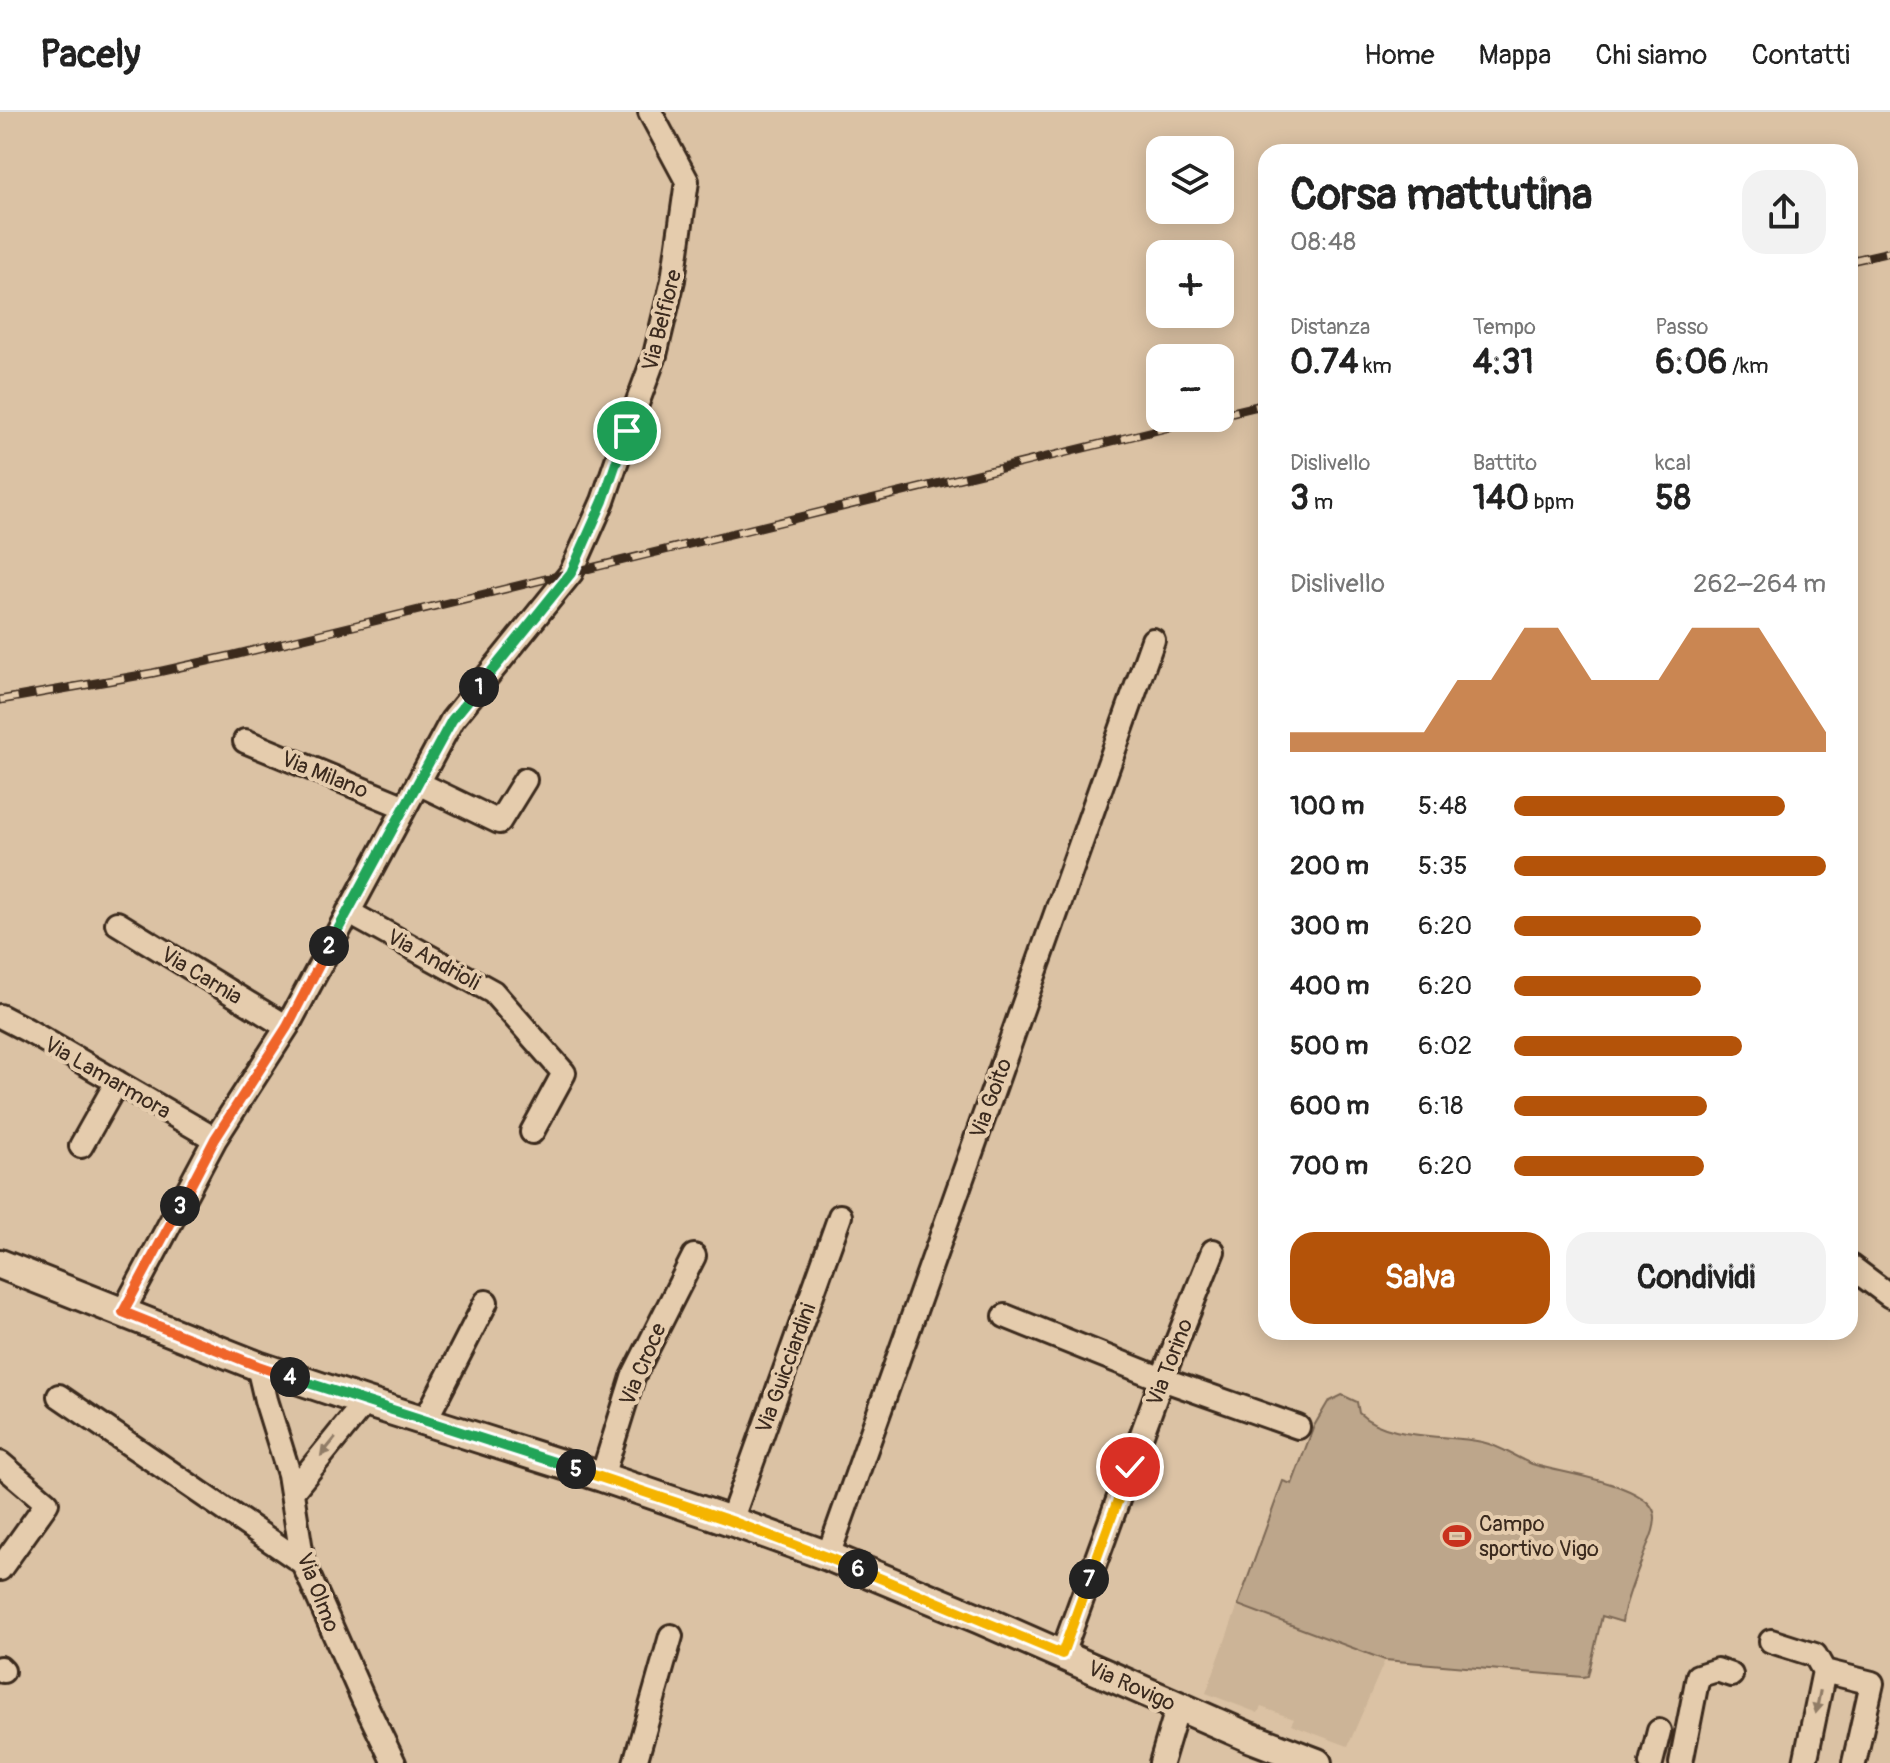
<!DOCTYPE html>
<html lang="it">
<meta charset="utf-8">
<style>
body{margin:0;font-family:Pangolin,sans-serif;background:#f2f2f2;color:#222;height:100vh;display:flex;flex-direction:column;font-size:30px;white-space:nowrap}
*{box-sizing:border-box;margin:0}
p{font-size:26px;color:#767676}
.icon{flex:none;width:44px;height:44px;fill:none;stroke:currentColor;stroke-width:2;stroke-linecap:round;stroke-linejoin:round}
.map{position:relative;flex:1;overflow:hidden}
.sheet{position:absolute;left:1258px;top:32px;width:600px;height:1196px;display:flex;flex-direction:column;background:#fff;border-radius:24px;box-shadow:0 4px 20px #0003}
.sheet>*{flex:none}
.controls{position:absolute;left:1146px;top:24px;display:grid;gap:16px}
.controls a{display:grid;place-items:center;width:88px;height:88px;border-radius:16px;background:#fff;box-shadow:0 4px 20px #0003;font-size:40px}
.pin{position:absolute;display:grid;place-items:center;width:68px;height:68px;color:#fff;margin:-34px;border:4px solid #fff;border-radius:50%;box-shadow:0 2px 8px #0007}
.km{position:absolute;width:40px;height:40px;margin:-20px;border-radius:50%;background:#222;color:#fff;font-size:22px;line-height:40px;text-align:center}
.round{display:grid;place-items:center;flex:none;width:84px;height:84px;border-radius:24px;background:#f2f2f2}
.overview{display:flex;align-items:center;justify-content:space-between;height:136px;padding:0 32px}
h1{font-size:44px;font-weight:700;line-height:60px}
.stats{display:grid;grid-template-columns:repeat(3,1fr);gap:12px;height:136px;padding:8px 32px}
.stats div{display:grid;align-content:center}
.stats b{font-size:34px;font-weight:700}
.stats small{font-size:22px;font-weight:400}
.stats p{font-size:22px}
.chart{height:224px;padding:16px 32px}
.chart p{display:flex;justify-content:space-between}
.chart svg{width:100%;height:144px;margin-top:8px;fill:#b45309;opacity:.7}
.button{display:flex;gap:16px;margin-top:auto;padding:16px 32px}
.button a{flex:1;height:92px;border-radius:24px;background:#b45309;color:#fff;font-size:32px;font-weight:700;line-height:92px;text-align:center}
.button a+a{background:#f2f2f2;color:#222}
ul{padding:0 32px;list-style:none;font-size:26px}
li{display:grid;grid-template-columns:128px 96px 1fr;align-items:center;height:60px}
li i{height:20px;border-radius:10px;background:#b45309}
header{display:flex;align-items:center;gap:48px;box-sizing:border-box;height:112px;padding:0 40px;background:#fff;border-bottom:2px solid #e0e0e0}
header strong{font-size:38px}
nav{display:flex;gap:44px;margin-inline-start:auto;font-size:28px}
.map>svg:first-child{display:block}
.built{fill:#ccb497}
.green{fill:#bda68b;stroke:#7c6854;stroke-width:2}
.lines{fill:none;stroke-linecap:round;stroke-linejoin:round}
.minor-casing{stroke:#3b2a1e;stroke-width:28}
.major-casing{stroke:#3b2a1e;stroke-width:34}
.minor{stroke:#e5ccad;stroke-width:22}
.major{stroke:#e5ccad;stroke-width:28}
.rail-casing{stroke:#3b2a1e;stroke-width:9}
.rail{stroke:#e5ccad;stroke-width:6;stroke-dasharray:18;stroke-linecap:butt}
.oneway{fill:#907b66}
.split-1-casing{stroke:#fff;stroke-width:16}
.split-2-casing{stroke:#fff;stroke-width:16}
.split-3-casing{stroke:#fff;stroke-width:16}
.split-4-casing{stroke:#fff;stroke-width:16}
.split-5-casing{stroke:#fff;stroke-width:16}
.split-6-casing{stroke:#fff;stroke-width:16}
.split-7-casing{stroke:#fff;stroke-width:16}
.split-8-casing{stroke:#fff;stroke-width:16}
.split-1{stroke:#22a559;stroke-width:10}
.split-2{stroke:#22a559;stroke-width:10}
.split-3{stroke:#f0652b;stroke-width:10}
.split-4{stroke:#f0652b;stroke-width:10}
.split-5{stroke:#22a559;stroke-width:10}
.split-6{stroke:#f5b400;stroke-width:10}
.split-7{stroke:#f5b400;stroke-width:10}
.split-8{stroke:#f5b400;stroke-width:10}
.labels{text-anchor:middle;stroke-width:8;stroke-linejoin:round;paint-order:stroke}
.street-label{font-size:22px;fill:#3b2a1e;stroke:#e5ccad}
.poi-label{font-size:22px;fill:#3b2a1e;stroke:#e5ccad;text-anchor:start}
</style>
<header>
<strong>Pacely</strong>
<nav><a>Home</a><a>Mappa</a><a>Chi siamo</a><a>Contatti</a></nav>
</header>
<div class="map">
<svg width="1890" height="1651" viewBox="0 0 1890 1651">
<rect width="100%" height="100%" fill="#dbc2a4"/>
<filter id="ink" filterUnits="userSpaceOnUse"><feTurbulence type="fractalNoise" baseFrequency=".0125" numOctaves="2"/><feDisplacementMap in="SourceGraphic" scale="16" xChannelSelector="R" yChannelSelector="G"/><feConvolveMatrix kernelMatrix="1 2 1 2 8 2 1 2 1" color-interpolation-filters="sRGB"/></filter>
<g filter="url(#ink)">
<path class="built" d="M1238,1493L1385,1548L1348,1634L1291,1613L1294,1607L1261,1595L1258,1601L1206,1581Z"/>
<path class="green" d="M1342,1283L1357,1290L1359,1301C1387,1328 1444,1322 1482,1330C1501,1334 1514,1345 1532,1352C1558,1361 1654,1372 1655,1405C1655,1415 1651,1426 1647,1434C1639,1457 1625,1487 1622,1510L1602,1504L1588,1564L1583,1565L1385,1548L1238,1493L1283,1369L1292,1372L1314,1314L1328,1290Z"/>
<g class="lines">
<defs>
<path id="minor" d="M245,629L405,695
M418,671L499,710L525,668
M348,800L493,880L564,961L532,1020
M117,811L287,915
M0,904L27,918L215,1027
M81,1034L117,970
M1850,1154L1890,1184
M123,1200L215,1027L287,915L452,608L571,461L603,389L627,319L655,243L673,168L687,69L650,0
M1005,1204L1162,1267L1298,1315
M258,1254L266,1288L289,1362L303,1451L364,1589L394,1651
M59,1284L303,1451
M425,1309L486,1190
M0,1351L47,1391L0,1457
M602,1365L633,1265L694,1144
M292,1380L365,1290
M731,1409L840,1104
M828,1444L1153,528
M1771,1529L1815,1543L1824,1559
M1062,1542L1162,1267L1213,1139
M0,1556L3,1559
M635,1651L671,1524
M1161,1651L1178,1594
M1651,1651L1659,1619
M1681,1651L1698,1564L1717,1558L1731,1563
M1805,1651L1824,1559L1872,1571L1854,1651"/>
<path id="major" d="M0,1152L258,1254L365,1290L602,1365L731,1409L828,1444L980,1507L1249,1625L1317,1651"/>
</defs>
<use href="#minor" class="minor-casing"/>
<use href="#major" class="major-casing"/>
<use href="#minor" class="minor"/>
<use href="#major" class="major"/>
<defs>
<path id="rail" d="M1850,149L1890,140
M1220,303L1266,292
M0,588L153,561L230,544L1207,306"/>
</defs>
<use href="#rail" class="rail-casing"/>
<use href="#rail" class="rail"/>
</g>
<defs><path id="oneway-solid" d="M-6-.8H1V-3.2L6.5 0L1 3.2V.8H-6Z" transform="scale(2)"/></defs>
<g class="oneway">
<use href="#oneway-solid" transform="translate(328 1335) rotate(129)"/>
<use href="#oneway-solid" transform="translate(1818 1590) rotate(101)"/>
</g>
</g>
<g class="lines" filter="url(#ink)">
<defs>
<path id="split-1" d="M479,575L571,461L603,389L627,319"/>
<path id="split-2" d="M329,834L452,608L479,575"/>
<path id="split-3" d="M180,1094L215,1027L287,915L329,834"/>
<path id="split-4" d="M180,1094L123,1200L258,1254L290,1265"/>
<path id="split-5" d="M290,1265L576,1357"/>
<path id="split-6" d="M576,1357L731,1409L858,1457"/>
<path id="split-7" d="M858,1457L1062,1542L1089,1467"/>
<path id="split-8" d="M1089,1467L1130,1355"/>
</defs>
<use href="#split-1" class="split-1-casing"/>
<use href="#split-2" class="split-2-casing"/>
<use href="#split-3" class="split-3-casing"/>
<use href="#split-4" class="split-4-casing"/>
<use href="#split-5" class="split-5-casing"/>
<use href="#split-6" class="split-6-casing"/>
<use href="#split-7" class="split-7-casing"/>
<use href="#split-8" class="split-8-casing"/>
<use href="#split-1" class="split-1"/>
<use href="#split-2" class="split-2"/>
<use href="#split-3" class="split-3"/>
<use href="#split-4" class="split-4"/>
<use href="#split-5" class="split-5"/>
<use href="#split-6" class="split-6"/>
<use href="#split-7" class="split-7"/>
<use href="#split-8" class="split-8"/>
</g>
<defs>
<symbol id="stadium-bare" viewBox="-9 -9 18 18"><path d="M0-5a6.5 5 0 1 0 0 10a6.5 5 0 1 0 0-10ZM-3.5-1.8h7v3.6h-7Z" fill="#c8321e" stroke="#e5ccad" stroke-width="2.5" paint-order="stroke"/></symbol>
</defs>
<g fill-rule="evenodd">
<use href="#stadium-bare" x="1437" y="1404" width="40" height="40"/>
</g>
<g class="labels">
<g class="street-label">
<text transform="translate(661 208) rotate(-76)" y="8">Via Belfiore</text>
<text transform="translate(325 662) rotate(22)" y="8">Via Milano</text>
<text transform="translate(434 847) rotate(29)" y="8">Via Andrioli</text>
<text transform="translate(202 863) rotate(31)" y="8">Via Carnia</text>
<text transform="translate(108 965) rotate(30)" y="8">Via Lamarmora</text>
<text transform="translate(990 986) rotate(-70)" y="8">Via Goito</text>
<text transform="translate(1169 1250) rotate(-69)" y="8">Via Torino</text>
<text transform="translate(642 1252) rotate(-67)" y="8">Via Croce</text>
<text transform="translate(785 1256) rotate(-70)" y="8">Via Guicciardini</text>
<text transform="translate(319 1480) rotate(69)" y="8">Via Olmo</text>
<text transform="translate(1132 1573) rotate(24)" y="8">Via Rovigo</text>
</g>
<g class="poi-label">
<text x="1479" y="1419">Campo<tspan x="1479" dy="25">sportivo Vigo</tspan></text>
</g>
</g>
</svg>
<div class="controls">
<a><svg class="icon" aria-label="layers" viewBox="0 0 24 24"><path d="M12 4l9 5-9 5-9-5zM3 14l9 5 9-5"/></svg></a>
<a>+</a>
<a>−</a>
</div>
<div class="pin" style="left:627px;top:319px;background:#1e9e55"><svg class="icon" aria-label="arrive" viewBox="0 0 24 24"><path d="M6 21V4h12l-3 4 3 4H6"/></svg></div>
<div class="pin" style="left:1130px;top:1355px;background:#d93025"><svg class="icon" aria-label="check" viewBox="0 0 24 24"><path d="M5 12l5 5 9-10"/></svg></div>
<b class="km" style="left:479px;top:575px">1</b>
<b class="km" style="left:329px;top:834px">2</b>
<b class="km" style="left:180px;top:1094px">3</b>
<b class="km" style="left:290px;top:1265px">4</b>
<b class="km" style="left:576px;top:1357px">5</b>
<b class="km" style="left:858px;top:1457px">6</b>
<b class="km" style="left:1089px;top:1467px">7</b>
<section class="sheet">
<div class="overview"><div><h1>Corsa mattutina</h1><p>08:48</p></div><a class="round"><svg class="icon" aria-label="share" viewBox="0 0 24 24"><path d="M12 15V3M7 8l5-5 5 5M5 13v7h14v-7"/></svg></a></div>
<div class="stats">
<div><p>Distanza</p><b>0.74<small> km</small></b></div>
<div><p>Tempo</p><b>4:31</b></div>
<div><p>Passo</p><b>6:06<small> /km</small></b></div>
</div>
<div class="stats">
<div><p>Dislivello</p><b>3<small> m</small></b></div>
<div><p>Battito</p><b>140<small> bpm</small></b></div>
<div><p>kcal</p><b>58</b></div>
</div>
<div class="chart"><p><span>Dislivello</span>262–264 m</p>
<svg viewBox="0 0 160 44" preserveAspectRatio="none"><path d="M0 44V38L10 38L20 38L30 38L40 38L50 22L60 22L70 6L80 6L90 22L100 22L110 22L120 6L130 6L140 6L150 22L160 38V44z"/></svg>
</div>
<ul>
<li><b>100 m</b>5:48<i style="width:87%"></i></li>
<li><b>200 m</b>5:35<i style="width:100%"></i></li>
<li><b>300 m</b>6:20<i style="width:60%"></i></li>
<li><b>400 m</b>6:20<i style="width:60%"></i></li>
<li><b>500 m</b>6:02<i style="width:73%"></i></li>
<li><b>600 m</b>6:18<i style="width:62%"></i></li>
<li><b>700 m</b>6:20<i style="width:61%"></i></li>
</ul>
<div class="button"><a>Salva</a><a>Condividi</a></div>
</section>
</div>
